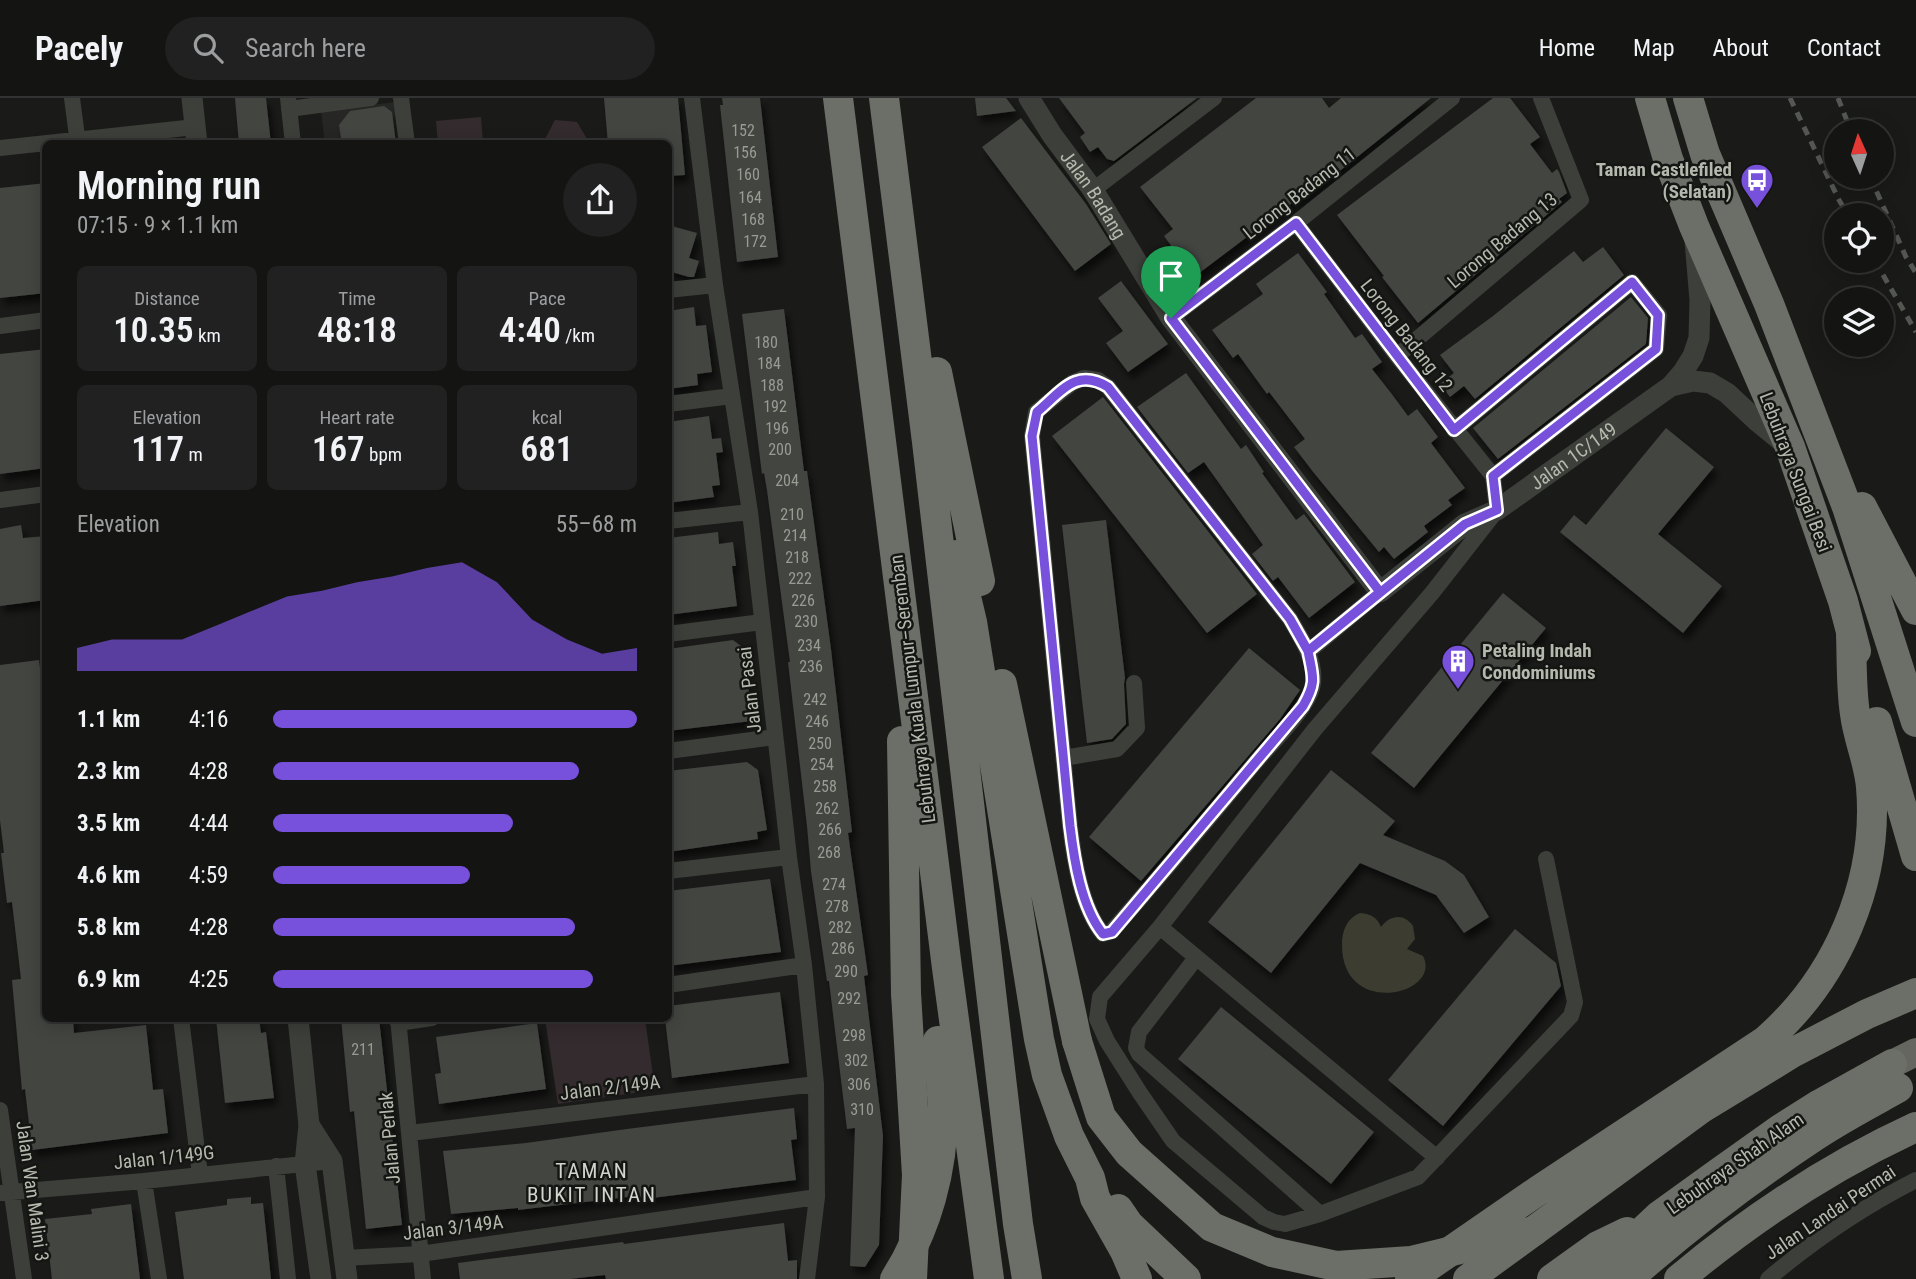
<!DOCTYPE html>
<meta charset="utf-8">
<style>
body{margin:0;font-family:"Roboto Condensed",sans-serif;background:#212121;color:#f1f3f6;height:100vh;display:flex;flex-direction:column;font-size:26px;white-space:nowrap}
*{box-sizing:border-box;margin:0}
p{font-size:23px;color:#9d9ea0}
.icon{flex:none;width:38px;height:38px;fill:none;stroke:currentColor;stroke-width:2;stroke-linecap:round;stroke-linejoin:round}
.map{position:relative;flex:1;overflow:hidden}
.drawer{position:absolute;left:42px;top:42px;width:630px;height:882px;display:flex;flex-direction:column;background:#141413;border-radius:10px;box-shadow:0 4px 18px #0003,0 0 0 2px #333}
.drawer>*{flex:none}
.needle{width:46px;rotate:357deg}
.fabs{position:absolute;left:1824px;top:21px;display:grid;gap:14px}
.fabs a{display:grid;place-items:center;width:70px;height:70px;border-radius:50%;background:#141413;box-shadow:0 4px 18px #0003,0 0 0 2px #333;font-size:35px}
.pin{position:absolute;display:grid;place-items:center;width:60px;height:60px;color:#fff;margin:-72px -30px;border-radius:50% 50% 50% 0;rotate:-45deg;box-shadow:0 0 7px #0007}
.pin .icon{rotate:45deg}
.round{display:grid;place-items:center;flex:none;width:74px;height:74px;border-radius:37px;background:#212121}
.headline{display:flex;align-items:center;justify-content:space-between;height:119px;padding:0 35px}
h1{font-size:38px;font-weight:600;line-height:52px}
.metrics{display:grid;grid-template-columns:repeat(3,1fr);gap:10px;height:119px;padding:7px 35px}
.metrics div{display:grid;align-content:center;border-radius:10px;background:#212121;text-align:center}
.metrics b{font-size:35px;font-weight:600}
.metrics small{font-size:19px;font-weight:400}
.metrics p{font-size:19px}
.chart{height:196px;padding:14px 35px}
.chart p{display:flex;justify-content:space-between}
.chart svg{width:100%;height:126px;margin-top:7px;fill:#7750dc;opacity:.7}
ul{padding:0 35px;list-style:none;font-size:23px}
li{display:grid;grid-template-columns:112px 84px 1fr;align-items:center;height:52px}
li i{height:18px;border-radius:9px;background:#7750dc}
header{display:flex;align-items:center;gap:42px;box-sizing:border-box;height:98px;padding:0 35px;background:#141413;border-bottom:2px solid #333}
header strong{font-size:33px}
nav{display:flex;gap:38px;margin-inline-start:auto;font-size:24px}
.search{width:490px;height:63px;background:#212121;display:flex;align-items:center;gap:18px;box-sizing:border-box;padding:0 24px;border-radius:38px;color:#9d9ea0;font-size:26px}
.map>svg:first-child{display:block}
.built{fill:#262725}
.green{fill:#342b2e}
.water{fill:#3c3d30}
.building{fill:#434441;filter:url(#shadow)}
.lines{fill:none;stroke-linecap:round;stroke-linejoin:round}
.minor{stroke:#3d3f3a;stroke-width:16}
.tertiary{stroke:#3d3f3a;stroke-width:21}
.trunk{stroke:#64665f;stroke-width:28}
.motorway{stroke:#6c6f67;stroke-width:30}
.rail{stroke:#555852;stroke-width:5;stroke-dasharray:9 7;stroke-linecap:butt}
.motorway-bridge{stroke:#6c6f67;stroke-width:30}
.route-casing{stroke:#fff;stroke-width:14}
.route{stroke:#7750dc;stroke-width:9}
.labels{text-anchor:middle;stroke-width:5;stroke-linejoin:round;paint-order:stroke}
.number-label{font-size:16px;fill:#989c92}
.poi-label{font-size:19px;font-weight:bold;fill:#b5b9ad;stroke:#151614;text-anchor:end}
.street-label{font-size:19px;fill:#b5b9ad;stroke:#151614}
.neighbourhood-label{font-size:21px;letter-spacing:2px;fill:#d2d5cd;stroke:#151614}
</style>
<header>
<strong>Pacely</strong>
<div class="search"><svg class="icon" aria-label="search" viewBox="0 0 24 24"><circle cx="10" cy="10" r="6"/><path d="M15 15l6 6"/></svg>Search here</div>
<nav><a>Home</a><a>Map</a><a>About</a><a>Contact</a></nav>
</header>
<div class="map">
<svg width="1916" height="1181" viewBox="0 0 1916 1181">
<defs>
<filter id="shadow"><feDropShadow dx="4" dy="7" stdDeviation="3.5" flood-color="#0009"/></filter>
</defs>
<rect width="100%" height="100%" fill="#1a1b19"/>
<path class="built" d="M396,4L402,45H325L321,13Z"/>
<path class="green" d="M481,19L483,45H438L436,23Z
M555,22L577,24L587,41L584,45H543Z
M545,921H645L655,992L558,1006Z"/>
<path class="water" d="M1360,815C1371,816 1377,819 1381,829C1390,817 1404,815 1413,828L1415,841L1407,851L1423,858C1443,897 1341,921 1342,846C1342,833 1347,820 1360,815Z"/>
<path class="building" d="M235,0H266L271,46H239Z
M604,0H678L685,77L668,78V46H608Z
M722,0H760L778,159L737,164L720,7H723Z
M975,0H1006L1016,13L977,18Z
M1059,0H1197L1114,63L1107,61L1098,49L1090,54L1080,39L1085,35Z
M1256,0H1322L1329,10L1341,0H1431L1336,76L1298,104L1296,102L1194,179L1164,138L1173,131L1140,89Z
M1493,0H1510L1540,39L1530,46L1552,75L1557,71L1559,74L1567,95L1559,101L1562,104L1418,225L1382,179L1384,178L1337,117Z
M384,8L392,14L396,46H342L339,27L350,13Z
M1021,20L1086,106L1111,146L1075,173L982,49Z
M46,85V195L0,200V90Z
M668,127L697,135L689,160L699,163L694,179H689L668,173Z
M1603,149L1624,177L1475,301L1464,288L1450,299L1440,286L1454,275L1440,257L1493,218L1574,153L1583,164Z
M1298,155L1327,194L1324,196L1355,240L1362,236L1382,264L1372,271L1391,295L1408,318L1417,311L1438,339L1431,345L1465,390L1448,402L1452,407L1424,428L1428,434L1394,461L1384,449L1379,454L1314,375L1294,349L1305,341L1269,294L1267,296L1238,256L1233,260L1212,232L1263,196L1256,186Z
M1121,183L1168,246L1128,274L1106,245L1123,233L1098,200Z
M1631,199L1648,220L1646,246L1498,361L1473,330Z
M694,209L696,228L706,227L712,274L697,276L698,287L668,291V213Z
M784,211L804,373H807L831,551L852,734L848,735L868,877L864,878L883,1038L879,1147L865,1169L850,1168L855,1030L847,1031L829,883H827L811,773L807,728L788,564H790L767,392L764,375L762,376L742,216Z
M46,251V370L0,376V256Z
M1186,275L1241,351L1246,347L1264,374L1262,375L1296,422L1304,416L1355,484L1309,520L1278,479L1273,483L1252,456L1263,447L1204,364L1188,375L1137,309Z
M1103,299L1257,496L1207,535L1052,338Z
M709,318L712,341L721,340L723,354L716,355L720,387L712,388L714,399L668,405V324Z
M1666,330L1714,369L1658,436L1722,488L1683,535L1560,434L1574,417L1586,427Z
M1106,422L1125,580L1124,586L1126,626L1112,641L1087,645L1062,427Z
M21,427L23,440L46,438V502L0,508V431Z
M718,434L719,446L733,444L736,468H732L737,508L668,517V440Z
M1503,495L1546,530L1414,690L1371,655Z
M733,542L741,548L746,587H748L752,623L668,633V551Z
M1249,550L1300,592L1280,621L1141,783L1089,739Z
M39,562L46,621V920H73L74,935L146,927L153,992L163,991L168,1035L32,1052L25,991L22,992L12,882L21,881L12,804L7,805L1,755H4L0,722V567Z
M747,664L758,672L767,732L757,734L758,741L668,754V673Z
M1331,672L1395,723L1383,737L1445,763L1464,777L1489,819L1464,835L1436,797L1360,765L1271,875L1208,824Z
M770,781L781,854L668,868V793Z
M1515,831L1556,865L1561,888L1443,1028L1388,982Z
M780,894L789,965L672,980L665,920H668V908Z
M1221,909L1374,1034L1331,1086L1178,961Z
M216,920H259L261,935L266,934L274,1000L225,1005Z
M341,920H379L402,1127L366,1131L354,1013L350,1014Z
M537,925L546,991L439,1006L435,976L441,975L436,939Z
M794,1010L797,1041L791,1042L796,1082L636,1102V1098L518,1112V1110L451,1116L443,1053L526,1045L627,1031Z
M251,1099V1106L263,1105L271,1181H184L175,1114L227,1107V1101Z
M131,1106L140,1181H52L45,1121L92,1116L91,1111Z
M784,1125L788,1163L797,1162V1181H606L605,1177L570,1181H460L458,1165L623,1144L624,1146Z"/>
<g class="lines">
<path class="minor" d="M72,0L78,46
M288,0L293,46
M401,0L407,46
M692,0L715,187L750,414L789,759L804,867L816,986L817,1099L807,1181
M289,11L371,0
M0,50L195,29
M1093,92L1214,0
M1296,125L1397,258L1493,378L1497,412L1432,495L1315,631L1160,829L1437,1060
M668,192L715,187
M1171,220L1296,125L1452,0
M0,228L46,222
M1397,258L1581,102L1541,0
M1084,280L1098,282L1108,289L1290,521C1301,540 1316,562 1313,585C1311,608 1269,648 1254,666C1207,723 1160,778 1112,833L1103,836C1081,809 1074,761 1070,728L1032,338L1036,314L1072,285Z
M668,306L732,298
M1454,332L1632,184L1659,217L1656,251L1493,378
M0,402L46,396
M668,423L750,414
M668,536L762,524
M1309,553L1380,494
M668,653L775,639
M1064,660L1117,651L1137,630L1134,585
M668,773L789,759
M1160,829L1100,899L1097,921L1107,943L1140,995L1173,1043L1263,1119L1274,1124L1285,1126L1320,1116L1418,1079L1571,918L1575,904L1546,761
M1196,860L1139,934L1136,950L1139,956L1320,1116
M668,887L804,867
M181,920L200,1077
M398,920L423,1181
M398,925L432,920
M0,1012L24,1181
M410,1035L816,986
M276,1068L288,1181
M144,1083L159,1181
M0,1095L144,1083L332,1063
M344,1160L420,1156L817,1099
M1768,1181C1813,1143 1863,1109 1916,1082"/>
<g class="tertiary">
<path d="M192,0L197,46"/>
<path id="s1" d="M1029,0L1052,37L1093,92L1171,220L1380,494L1465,426L1497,412L1671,288L1683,274L1693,258L1699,240L1700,202L1695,143"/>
<path d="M1671,288L1693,283L1710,285L1727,295L1758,324L1786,347"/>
<path d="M298,920L309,1027L305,1066L321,1181"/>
<path d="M309,1027L332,1063L347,1181"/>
</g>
<path class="trunk" d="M1892,966L1916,954"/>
<path class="motorway" d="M838,0L947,870L989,1181
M884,0L927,344L1018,1126L1027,1181
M1650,0L1668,61L1694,128L1790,349L1843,503L1856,553
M1688,0L1705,56L1769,206L1847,409L1916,624
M937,274L980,483
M1862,409L1916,512
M956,457L972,524L1039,941L1047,977L1069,1038L1090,1080L1095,1100L1125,1153L1137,1181
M1002,586L1077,943
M1877,624L1916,758
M902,643L906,895
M1118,1111L1129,1127L1186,1181
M895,1181C927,1131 943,1072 943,1013C942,990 939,967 938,943
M1410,1181L1539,1092L1765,943C1837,881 1879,784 1871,689C1869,664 1858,641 1855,616C1851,590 1852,562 1851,536
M1468,1181L1702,1010L1792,955L1867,916L1916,895
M1552,1181L1598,1148L1627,1134
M1592,1181L1659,1118L1720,1074L1779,1032L1820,1006L1892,966
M1628,1181C1687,1129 1750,1081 1815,1038C1842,1020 1871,1005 1898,990
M1679,1181C1751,1121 1831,1068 1916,1029"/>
<path class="rail" d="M1790,0L1839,102L1848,117
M1838,0L1851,33
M1870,79L1906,159L1916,175
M1875,163L1916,234"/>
<path class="motorway-bridge" d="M906,895L917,1077L912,1181
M1077,943L1101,1019L1129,1055L1212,1129L1272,1154L1336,1168L1411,1163L1534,1133"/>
</g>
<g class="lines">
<defs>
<path id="route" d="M1171,220L1380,494L1308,553C1313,579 1317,584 1303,608L1112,834L1103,836C1081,809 1074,761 1070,728L1032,338L1037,314C1061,294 1076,269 1108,289L1290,521L1308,553L1465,426L1497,412L1493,378L1656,251L1658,217L1632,184L1454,332L1296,125L1171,220"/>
</defs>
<use href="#route" class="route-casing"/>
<use href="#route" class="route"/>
</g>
<defs>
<symbol id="bus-pin" viewBox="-11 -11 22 30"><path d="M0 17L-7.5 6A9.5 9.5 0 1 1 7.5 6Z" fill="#7750dc" stroke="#151614"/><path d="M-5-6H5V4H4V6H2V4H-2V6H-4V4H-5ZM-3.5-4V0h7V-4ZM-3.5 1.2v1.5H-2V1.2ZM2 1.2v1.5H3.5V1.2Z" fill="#fff"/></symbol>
<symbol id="building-pin" viewBox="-11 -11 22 30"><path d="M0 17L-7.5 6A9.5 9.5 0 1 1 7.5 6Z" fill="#7750dc" stroke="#151614"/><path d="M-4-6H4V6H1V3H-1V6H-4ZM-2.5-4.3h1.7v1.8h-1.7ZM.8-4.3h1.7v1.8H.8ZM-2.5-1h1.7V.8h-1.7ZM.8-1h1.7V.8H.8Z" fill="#fff"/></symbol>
</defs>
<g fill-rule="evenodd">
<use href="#bus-pin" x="1738" y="63" width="38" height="52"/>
<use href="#building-pin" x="1439" y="544" width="38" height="52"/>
</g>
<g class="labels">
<g class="number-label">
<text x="743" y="38">152</text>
<text x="745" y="60">156</text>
<text x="748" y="82">160</text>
<text x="750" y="105">164</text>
<text x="753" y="127">168</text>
<text x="755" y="149">172</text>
<text x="766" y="250">180</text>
<text x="769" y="271">184</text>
<text x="772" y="293">188</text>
<text x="775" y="314">192</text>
<text x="777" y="336">196</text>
<text x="780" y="357">200</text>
<text x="787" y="388">204</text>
<text x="792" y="422">210</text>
<text x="795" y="443">214</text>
<text x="797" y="465">218</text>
<text x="800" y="486">222</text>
<text x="803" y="508">226</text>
<text x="806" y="529">230</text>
<text x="809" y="553">234</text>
<text x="811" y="574">236</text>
<text x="815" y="607">242</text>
<text x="817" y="629">246</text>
<text x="820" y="651">250</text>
<text x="822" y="672">254</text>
<text x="825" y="694">258</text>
<text x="827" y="716">262</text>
<text x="830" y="737">266</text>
<text x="829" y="760">268</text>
<text x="834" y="792">274</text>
<text x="837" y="814">278</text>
<text x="840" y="835">282</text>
<text x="843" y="856">286</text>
<text x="846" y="879">290</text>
<text x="849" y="906">292</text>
<text x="854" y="943">298</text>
<text x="363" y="957">211</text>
<text x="856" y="968">302</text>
<text x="859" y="992">306</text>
<text x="862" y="1017">310</text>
</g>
<g class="poi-label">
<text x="1732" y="78">Taman Castlefiled<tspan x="1732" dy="22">(Selatan)</tspan></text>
<text x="1482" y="559" text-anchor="start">Petaling Indah<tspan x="1482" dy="22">Condominiums</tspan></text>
</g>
<g class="street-label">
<text transform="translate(1299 95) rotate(-38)" y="7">Lorong Badang 11</text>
<text dy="7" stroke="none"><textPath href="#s1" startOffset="116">Jalan Badang</textPath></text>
<text transform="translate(1502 142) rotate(-40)" y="7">Lorong Badang 13</text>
<text transform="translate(1407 237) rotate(52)" y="7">Lorong Badang 12</text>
<text dy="7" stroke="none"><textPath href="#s1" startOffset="844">Jalan 1C/149</textPath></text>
<text transform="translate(1796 374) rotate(69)" y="7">Lebuhraya Sungai Besi</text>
<text transform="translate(912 591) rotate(-97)" y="7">Lebuhraya Kuala Lumpur–Seremban</text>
<text transform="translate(749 592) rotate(-97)" y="7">Jalan Pasai</text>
<text transform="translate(610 989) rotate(-7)" y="7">Jalan 2/149A</text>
<text transform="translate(389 1040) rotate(-95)" y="7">Jalan Perlak</text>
<text transform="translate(164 1059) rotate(-6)" y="7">Jalan 1/149G</text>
<text transform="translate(1735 1065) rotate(-35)" y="7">Lebuhraya Shah Alam</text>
<text transform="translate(33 1093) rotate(82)" y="7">Jalan Wan Malini 3</text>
<text transform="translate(1830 1114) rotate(-34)" y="7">Jalan Landai Permai</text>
<text transform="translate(453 1129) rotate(-7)" y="7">Jalan 3/149A</text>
</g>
<g class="neighbourhood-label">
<text x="592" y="1080">TAMAN<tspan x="592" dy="24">BUKIT INTAN</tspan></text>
</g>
</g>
</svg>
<div class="fabs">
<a><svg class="needle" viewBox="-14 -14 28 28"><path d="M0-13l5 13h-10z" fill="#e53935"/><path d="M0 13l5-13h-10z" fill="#9d9ea0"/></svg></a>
<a><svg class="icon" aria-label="locate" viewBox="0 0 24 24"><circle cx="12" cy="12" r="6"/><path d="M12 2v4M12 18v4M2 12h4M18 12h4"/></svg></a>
<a><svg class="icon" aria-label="layers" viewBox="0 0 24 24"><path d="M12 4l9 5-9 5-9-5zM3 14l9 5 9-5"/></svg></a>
</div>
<div class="pin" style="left:1171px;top:220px;background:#1e9e55"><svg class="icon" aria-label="arrive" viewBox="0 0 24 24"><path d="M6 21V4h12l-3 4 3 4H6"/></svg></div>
<section class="drawer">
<div class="headline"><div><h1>Morning run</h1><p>07:15 · 9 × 1.1 km</p></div><a class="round"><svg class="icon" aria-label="share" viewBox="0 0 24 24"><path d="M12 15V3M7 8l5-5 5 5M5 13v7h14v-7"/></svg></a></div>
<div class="metrics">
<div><p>Distance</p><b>10.35<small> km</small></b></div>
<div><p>Time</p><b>48:18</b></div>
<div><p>Pace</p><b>4:40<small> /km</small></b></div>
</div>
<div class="metrics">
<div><p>Elevation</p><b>117<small> m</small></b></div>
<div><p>Heart rate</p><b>167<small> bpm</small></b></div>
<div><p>kcal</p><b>681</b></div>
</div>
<div class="chart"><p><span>Elevation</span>55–68 m</p>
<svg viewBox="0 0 160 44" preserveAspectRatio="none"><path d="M0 44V36L10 33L20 33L30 33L40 28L50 23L60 18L70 16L80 13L90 11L100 8L110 6L120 13L130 26L140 33L150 38L160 36V44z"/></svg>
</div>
<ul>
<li><b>1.1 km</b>4:16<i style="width:100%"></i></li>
<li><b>2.3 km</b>4:28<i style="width:84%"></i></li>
<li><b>3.5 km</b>4:44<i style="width:66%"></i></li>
<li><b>4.6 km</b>4:59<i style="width:54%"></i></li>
<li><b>5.8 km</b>4:28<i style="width:83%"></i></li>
<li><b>6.9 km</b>4:25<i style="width:88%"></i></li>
</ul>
</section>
</div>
